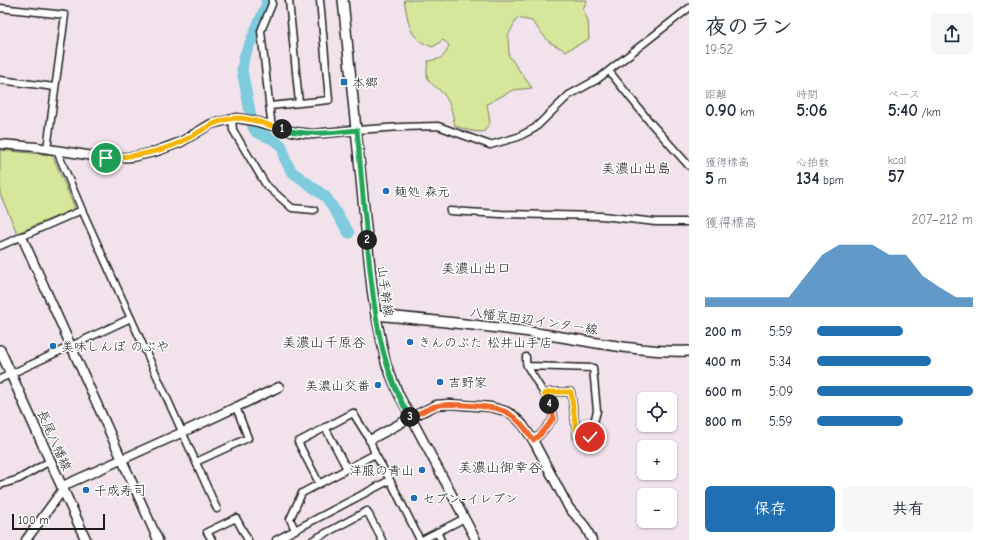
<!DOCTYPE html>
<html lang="ja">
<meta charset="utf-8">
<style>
body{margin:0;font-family:"Comic Neue","Klee One",sans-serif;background:#f6f6f7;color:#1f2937;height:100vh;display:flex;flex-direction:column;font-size:15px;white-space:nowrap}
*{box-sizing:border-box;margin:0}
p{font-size:13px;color:#747a83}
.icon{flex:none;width:22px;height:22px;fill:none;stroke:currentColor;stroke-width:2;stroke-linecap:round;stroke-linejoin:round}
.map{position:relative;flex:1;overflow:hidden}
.details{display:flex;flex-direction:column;background:#fff;width:300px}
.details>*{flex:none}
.controls{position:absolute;left:637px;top:392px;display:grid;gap:8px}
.controls a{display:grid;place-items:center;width:40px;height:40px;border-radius:6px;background:#fff;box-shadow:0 1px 3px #0004;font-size:20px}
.scale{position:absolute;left:12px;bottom:10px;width:93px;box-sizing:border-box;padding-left:4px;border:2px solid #1c1c1c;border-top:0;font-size:11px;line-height:14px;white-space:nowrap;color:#1c1c1c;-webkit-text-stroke:3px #fff;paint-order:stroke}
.pin{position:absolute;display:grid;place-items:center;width:34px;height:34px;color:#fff;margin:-17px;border:2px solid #fff;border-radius:50%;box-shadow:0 1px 4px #0007}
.km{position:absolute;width:20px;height:20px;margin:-10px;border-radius:50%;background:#222;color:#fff;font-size:11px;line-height:20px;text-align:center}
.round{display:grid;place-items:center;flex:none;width:42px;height:42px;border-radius:6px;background:#f6f6f7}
.head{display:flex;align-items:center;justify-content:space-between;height:68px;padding:0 16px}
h1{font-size:22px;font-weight:700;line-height:30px}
.metrics{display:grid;grid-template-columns:repeat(3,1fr);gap:6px;height:68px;padding:4px 16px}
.metrics div{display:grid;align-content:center}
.metrics b{font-size:17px;font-weight:700}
.metrics small{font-size:11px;font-weight:400}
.metrics p{font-size:11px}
.chart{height:112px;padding:8px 16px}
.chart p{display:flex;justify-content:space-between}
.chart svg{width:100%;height:72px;margin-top:4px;fill:#1f6fb2;opacity:.7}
.button{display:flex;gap:8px;margin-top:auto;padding:8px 16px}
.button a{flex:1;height:46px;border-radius:6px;background:#1f6fb2;color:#fff;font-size:16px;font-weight:700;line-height:46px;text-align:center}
.button a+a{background:#f6f6f7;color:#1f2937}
ul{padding:0 16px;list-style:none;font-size:13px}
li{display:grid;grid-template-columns:64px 48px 1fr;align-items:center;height:30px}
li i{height:10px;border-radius:5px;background:#1f6fb2}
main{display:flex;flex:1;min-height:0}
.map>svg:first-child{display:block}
.green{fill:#d6e69a;stroke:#79815b}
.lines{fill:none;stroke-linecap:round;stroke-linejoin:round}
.river{stroke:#7dcbdc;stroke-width:11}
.minor-casing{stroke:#1c1c1c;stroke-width:9}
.tertiary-casing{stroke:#1c1c1c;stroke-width:11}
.secondary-casing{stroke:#1c1c1c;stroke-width:12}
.minor{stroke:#fff;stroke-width:6}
.tertiary{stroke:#fff;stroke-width:8}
.secondary{stroke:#fff;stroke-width:9}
.split-1-casing{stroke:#fff;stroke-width:8}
.split-2-casing{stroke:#fff;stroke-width:8}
.split-3-casing{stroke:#fff;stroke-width:8}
.split-4-casing{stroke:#fff;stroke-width:8}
.split-5-casing{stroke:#fff;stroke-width:8}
.split-1{stroke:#f5b400;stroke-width:5}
.split-2{stroke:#22a559;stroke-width:5}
.split-3{stroke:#22a559;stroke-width:5}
.split-4{stroke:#f0652b;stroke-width:5}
.split-5{stroke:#f5b400;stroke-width:5}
.poi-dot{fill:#1f6fb2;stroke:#fff;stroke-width:1.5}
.labels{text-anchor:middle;stroke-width:3;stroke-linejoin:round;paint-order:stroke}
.poi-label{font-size:13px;fill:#1c1c1c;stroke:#fff;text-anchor:start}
.street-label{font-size:13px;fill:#1c1c1c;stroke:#fff}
.neighbourhood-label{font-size:14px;fill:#1c1c1c;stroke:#fff}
</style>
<main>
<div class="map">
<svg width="689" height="540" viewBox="0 0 689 540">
<rect width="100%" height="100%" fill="#f1e2ec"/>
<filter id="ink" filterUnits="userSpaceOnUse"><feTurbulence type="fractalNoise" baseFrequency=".025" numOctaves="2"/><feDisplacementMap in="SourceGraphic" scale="8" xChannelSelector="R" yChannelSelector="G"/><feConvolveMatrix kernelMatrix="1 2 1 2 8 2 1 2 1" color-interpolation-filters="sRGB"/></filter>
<g filter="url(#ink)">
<path class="green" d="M404,0H587L583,9L588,21L589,39L566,51L549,42L532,21L517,18L508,36L509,56L532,88L513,90L487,104L490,122L484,132L471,131L455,126C453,117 451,104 445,96C432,80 424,87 428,61C441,59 445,58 449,45L443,40L433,47C407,39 409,22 404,0Z
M0,150L50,155L53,157L74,206V209L17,233L0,194Z"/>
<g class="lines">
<path class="river" d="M266,0L267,4L244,57L242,70L253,127L256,132L272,139L281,145L284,153V157L291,171L326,197L349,233"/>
<defs>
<path id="minor" d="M289,0L299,103
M0,8L65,15L47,149
M609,71L649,121L689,166
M0,80L55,87
M270,106L329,100L320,0
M232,119L233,130L266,185L292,208L314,210
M270,126L271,120L261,31L272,4V0
M357,130L401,127L438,126L490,145L518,137L535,128L569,95L598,79L689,8
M57,151L82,210L217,509
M450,211L501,214L602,216L656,222H689
M0,246L82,210
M526,357V362L527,366L546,397L554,418L540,435L533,440
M527,366L593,368L597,411L590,437L577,436L571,392H550L544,394
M0,379L131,318
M325,427L347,469
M196,462L248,438L236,407
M319,483L298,442L353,413L370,440L375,454L390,480L420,540
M0,485L19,479L50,461
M295,530L290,519L302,493L375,454
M437,532L441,540
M212,540L207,532L236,518L248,540
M276,540L390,480
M313,540L367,511L382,540
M422,540L465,518"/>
<path id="tertiary" d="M0,144L36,147L106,158L132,157L154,152L181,142L211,124L237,118L254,121L295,132L313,134L357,130
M22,237L158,540
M376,315L386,364L399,395L476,540
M370,440L410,418L436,405L449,404L491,407L505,411L513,415L523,425L533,440L569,508L585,526L592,540
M26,540L67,484L183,432L279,387"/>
<path id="secondary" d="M343,0L372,288L376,315C429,320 483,325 536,333C586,340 638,353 689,351
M0,350L86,540"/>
</defs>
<use href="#minor" class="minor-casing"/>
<use href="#tertiary" class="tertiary-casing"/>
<use href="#secondary" class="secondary-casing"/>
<use href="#minor" class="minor"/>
<use href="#tertiary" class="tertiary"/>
<use href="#secondary" class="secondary"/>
</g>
</g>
<g class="lines" filter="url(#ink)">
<defs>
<path id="split-1" d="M106,158C133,157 157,153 181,142C200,133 214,119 237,118C253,118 267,125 282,129"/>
<path id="split-2" d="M282,129C308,136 330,133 357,130L367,240"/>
<path id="split-3" d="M367,240C373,300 378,365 410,417"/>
<path id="split-4" d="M410,417C419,414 427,408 436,406C445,403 457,405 466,405C503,408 512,408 533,440L540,435L554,418L549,404"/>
<path id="split-5" d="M549,404L544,394L550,392H571L577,436L590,437"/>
</defs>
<use href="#split-1" class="split-1-casing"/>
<use href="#split-2" class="split-2-casing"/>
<use href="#split-3" class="split-3-casing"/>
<use href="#split-4" class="split-4-casing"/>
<use href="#split-5" class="split-5-casing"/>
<use href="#split-1" class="split-1"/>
<use href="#split-2" class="split-2"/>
<use href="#split-3" class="split-3"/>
<use href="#split-4" class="split-4"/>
<use href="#split-5" class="split-5"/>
</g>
<g class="poi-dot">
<rect x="340" y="78" width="8" height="8" rx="2"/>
<circle cx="386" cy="191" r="4"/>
<circle cx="410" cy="342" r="4"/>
<circle cx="53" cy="346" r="4"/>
<circle cx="440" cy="382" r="4"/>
<circle cx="378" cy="385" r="4"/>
<circle cx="422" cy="470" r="4"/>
<circle cx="86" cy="490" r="4"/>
<circle cx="414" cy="498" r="4"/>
</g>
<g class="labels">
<g class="poi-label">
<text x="352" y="87">本郷</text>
<text x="394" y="196">麺処 森元</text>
<text x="418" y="347">きんのぶた 松井山手店</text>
<text x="61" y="351">美味しんぼ のぶや</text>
<text x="448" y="387">吉野家</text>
<text x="370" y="390" text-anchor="end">美濃山交番</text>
<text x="414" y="475" text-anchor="end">洋服の青山</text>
<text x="94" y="495">千成寿司</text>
<text x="422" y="503">セブン-イレブン</text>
</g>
<g class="street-label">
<text transform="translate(386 291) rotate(82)" y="5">山手幹線</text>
<text transform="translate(534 320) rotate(8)" y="5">八幡京田辺インター線</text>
<text transform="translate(55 440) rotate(66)" y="5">長尾八幡線</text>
</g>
<g class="neighbourhood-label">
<text x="636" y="173">美濃山出島</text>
<text x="476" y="273">美濃山出口</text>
<text x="324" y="347">美濃山千原谷</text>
<text x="500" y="472">美濃山御幸谷</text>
</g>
</g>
</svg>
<div class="controls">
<a><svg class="icon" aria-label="locate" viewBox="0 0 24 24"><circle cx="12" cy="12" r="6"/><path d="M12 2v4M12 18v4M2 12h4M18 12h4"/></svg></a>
<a>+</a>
<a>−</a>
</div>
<div class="scale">100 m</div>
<div class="pin" style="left:106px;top:158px;background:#1e9e55"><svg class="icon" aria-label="arrive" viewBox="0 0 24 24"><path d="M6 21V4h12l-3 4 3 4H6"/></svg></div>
<div class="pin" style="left:590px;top:437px;background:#d93025"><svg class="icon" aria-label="check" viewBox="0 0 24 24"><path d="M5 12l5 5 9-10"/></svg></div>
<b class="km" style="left:282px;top:129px">1</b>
<b class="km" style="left:367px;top:240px">2</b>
<b class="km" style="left:410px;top:417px">3</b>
<b class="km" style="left:549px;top:404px">4</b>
</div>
<section class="details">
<div class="head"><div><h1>夜のラン</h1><p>19:52</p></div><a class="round"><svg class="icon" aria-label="share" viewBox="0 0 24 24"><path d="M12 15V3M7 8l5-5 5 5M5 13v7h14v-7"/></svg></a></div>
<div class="metrics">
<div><p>距離</p><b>0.90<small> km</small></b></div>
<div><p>時間</p><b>5:06</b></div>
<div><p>ペース</p><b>5:40<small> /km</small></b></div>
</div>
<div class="metrics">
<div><p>獲得標高</p><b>5<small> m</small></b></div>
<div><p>心拍数</p><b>134<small> bpm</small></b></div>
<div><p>kcal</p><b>57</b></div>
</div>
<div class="chart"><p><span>獲得標高</span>207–212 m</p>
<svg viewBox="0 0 160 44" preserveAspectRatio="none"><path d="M0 44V38L10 38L20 38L30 38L40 38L50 38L60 25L70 12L80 6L90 6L100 6L110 12L120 12L130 25L140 32L150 38L160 38V44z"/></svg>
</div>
<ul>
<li><b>200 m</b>5:59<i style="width:55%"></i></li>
<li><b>400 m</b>5:34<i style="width:73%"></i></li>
<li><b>600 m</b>5:09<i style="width:100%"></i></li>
<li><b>800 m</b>5:59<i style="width:55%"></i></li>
</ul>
<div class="button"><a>保存</a><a>共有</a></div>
</section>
</main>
